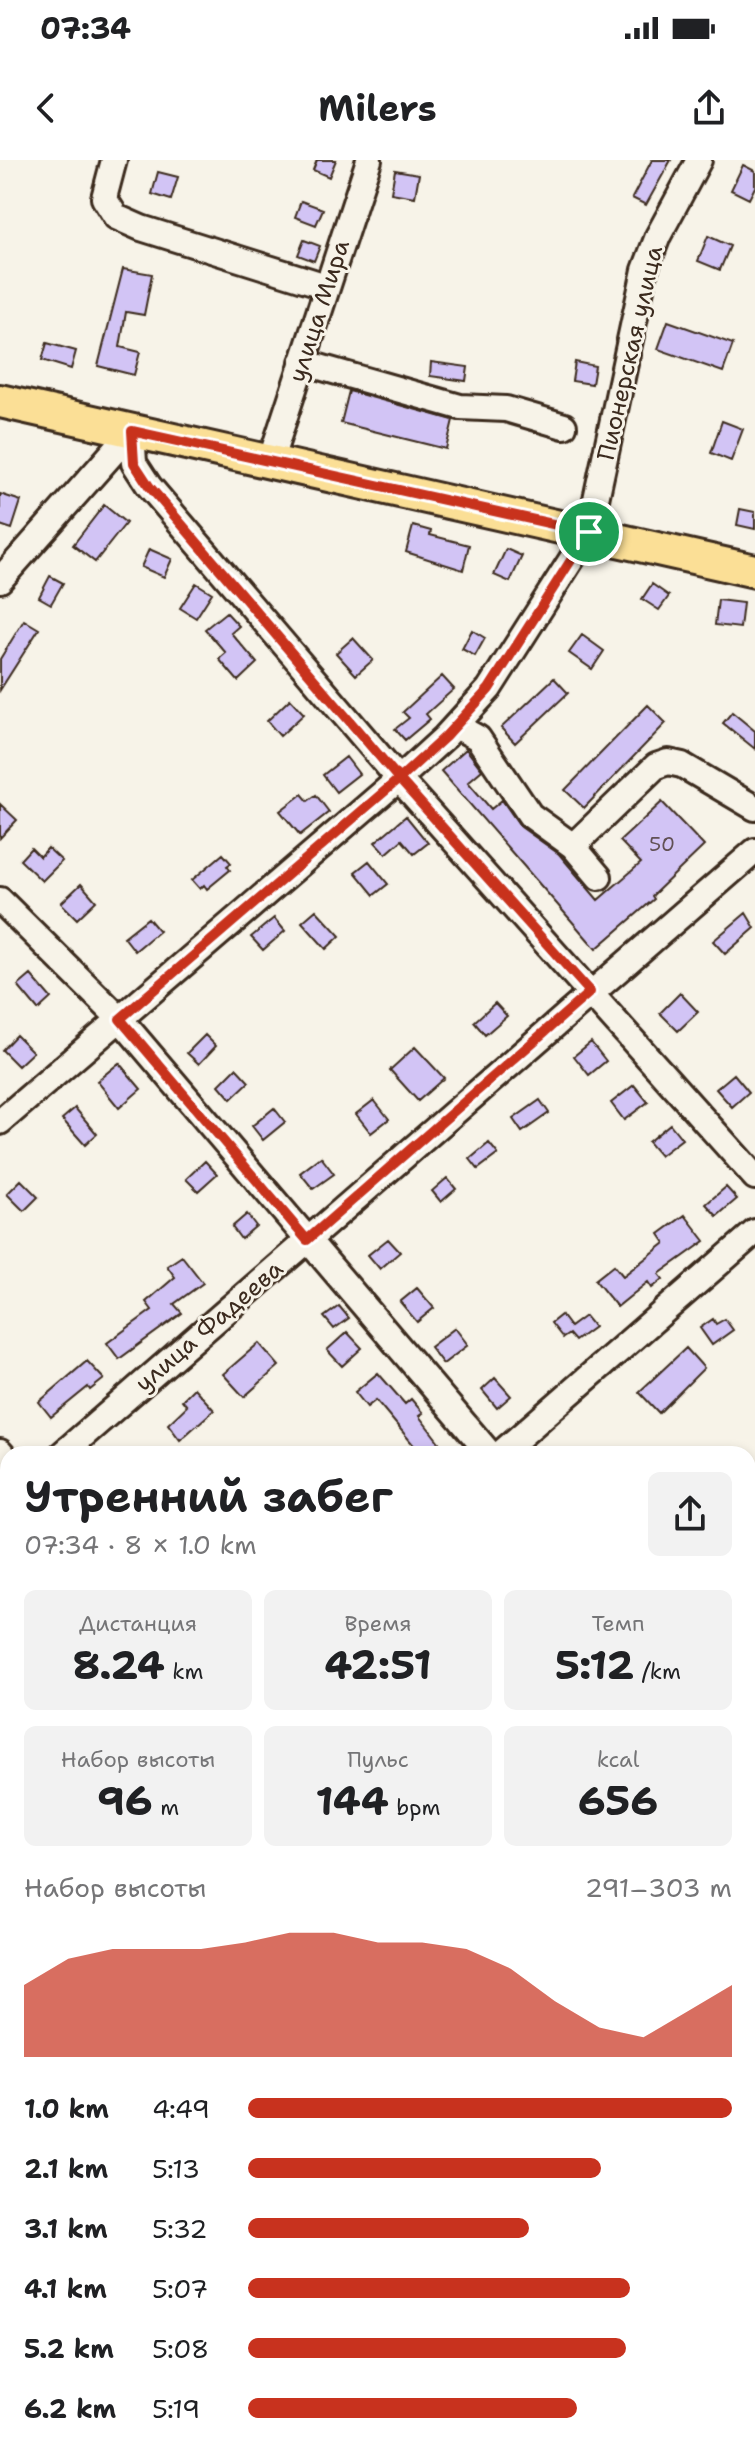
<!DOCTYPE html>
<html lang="ru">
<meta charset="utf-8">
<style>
body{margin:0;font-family:"Shantell Sans",sans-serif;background:#f2f2f2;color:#202124;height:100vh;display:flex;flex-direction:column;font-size:30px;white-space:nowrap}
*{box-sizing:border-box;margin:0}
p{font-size:26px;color:#757577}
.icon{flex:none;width:44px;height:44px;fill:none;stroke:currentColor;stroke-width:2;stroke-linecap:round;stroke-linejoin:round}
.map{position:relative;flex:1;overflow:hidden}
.details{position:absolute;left:0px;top:1286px;width:756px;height:1008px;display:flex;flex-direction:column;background:#fff;border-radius:24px 24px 0 0;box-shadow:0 4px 12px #0003}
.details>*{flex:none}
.pin{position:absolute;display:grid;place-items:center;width:68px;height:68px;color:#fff;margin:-34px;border:4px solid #fff;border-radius:50%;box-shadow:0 2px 8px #0007}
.round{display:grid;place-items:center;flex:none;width:84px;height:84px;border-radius:12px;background:#f2f2f2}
.summary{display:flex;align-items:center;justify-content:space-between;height:136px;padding:0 24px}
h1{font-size:44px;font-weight:700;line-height:60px}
.stats{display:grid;grid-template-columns:repeat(3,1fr);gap:12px;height:136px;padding:8px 24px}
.stats div{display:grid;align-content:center;border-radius:12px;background:#f2f2f2;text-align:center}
.stats b{font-size:40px;font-weight:700}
.stats small{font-size:22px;font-weight:400}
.stats p{font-size:22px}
.chart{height:224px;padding:16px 24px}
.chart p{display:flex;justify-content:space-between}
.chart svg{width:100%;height:144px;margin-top:8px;fill:#c8321e;opacity:.7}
ul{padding:0 24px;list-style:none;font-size:26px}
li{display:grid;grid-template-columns:128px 96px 1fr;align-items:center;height:60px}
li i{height:20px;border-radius:10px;background:#c8321e}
.status{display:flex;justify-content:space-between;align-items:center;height:56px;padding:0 40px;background:#fff;direction:ltr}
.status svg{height:22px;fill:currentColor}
header{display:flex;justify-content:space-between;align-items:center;height:104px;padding:0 24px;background:#fff;font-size:36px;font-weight:700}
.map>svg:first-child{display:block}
.building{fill:#d2c4f5;stroke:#3b2a1e;stroke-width:2}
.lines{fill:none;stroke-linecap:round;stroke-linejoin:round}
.minor-casing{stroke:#3b2a1e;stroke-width:30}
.major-casing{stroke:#3b2a1e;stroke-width:38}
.minor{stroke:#f7f3e8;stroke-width:24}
.major{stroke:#fbdf96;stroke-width:32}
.route-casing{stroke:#fff;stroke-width:16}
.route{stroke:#c8321e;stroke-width:10}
.labels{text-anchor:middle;stroke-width:6;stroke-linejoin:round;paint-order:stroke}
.number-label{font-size:20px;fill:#615054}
.street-label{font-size:24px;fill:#3b2a1e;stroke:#f7f3e8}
</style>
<div class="status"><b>07:34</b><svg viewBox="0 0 49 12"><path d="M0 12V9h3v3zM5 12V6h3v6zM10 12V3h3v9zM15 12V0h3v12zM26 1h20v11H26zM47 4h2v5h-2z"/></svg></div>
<header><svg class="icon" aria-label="back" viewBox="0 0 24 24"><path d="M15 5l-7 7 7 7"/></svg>Milers<svg class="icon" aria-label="share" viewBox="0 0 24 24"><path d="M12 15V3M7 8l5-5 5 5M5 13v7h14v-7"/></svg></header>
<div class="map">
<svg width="755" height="2294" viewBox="0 0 755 2294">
<rect width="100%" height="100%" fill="#f7f3e8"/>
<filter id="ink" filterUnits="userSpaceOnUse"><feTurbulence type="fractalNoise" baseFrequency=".0125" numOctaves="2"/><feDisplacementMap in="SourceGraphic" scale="16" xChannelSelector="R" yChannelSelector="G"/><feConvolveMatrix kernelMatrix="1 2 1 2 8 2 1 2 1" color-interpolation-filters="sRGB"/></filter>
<g filter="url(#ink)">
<path class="building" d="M317,0H336L329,17L313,10Z
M652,0H671L646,45L632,38Z
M743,5L755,11V27L749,39L731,30Z
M395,10L419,14L415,37L391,33Z
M158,12L178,17L171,40L152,34Z
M301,41L323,49L316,65L295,57Z
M708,76L730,86L720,110L698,101Z
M304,80L320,86L314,101L298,95Z
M123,109L152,114L144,155L126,152L120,187L140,192L134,215L98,206Z
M668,161L733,184L723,212L658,189Z
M47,183L76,191L71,209L42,200Z
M431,202L468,207L466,221L430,216Z
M575,202L595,206L592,224L572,221Z
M349,231L453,260L446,289L341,263Z
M722,261L743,269L731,301L711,293Z
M0,334L21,341L12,369L0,365Z
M104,345L126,363L95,402L73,385Z
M740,349L755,352V369L737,365Z
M413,366L431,371L430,375L469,385L463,410L406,392Z
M149,389L172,399L164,417L141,407Z
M506,389L522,396L510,422L494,415Z
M50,416L63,423L51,444L39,437Z
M196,423L212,433L196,458L180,448Z
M652,424L669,436L659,450L642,439Z
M718,440L743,443L740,468L715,465Z
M226,452L239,466L231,473L257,503L238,521L219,499L226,493L205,469Z
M24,460L39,469L0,530V499Z
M472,470L485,478L475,496L462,489Z
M582,475L604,491L592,509L569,493Z
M353,478L373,500L356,515L336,493Z
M442,516L454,529L426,554L430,559L405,580L395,569L409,558L403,552Z
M554,518L568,533L515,583L501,568Z
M290,539L304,554L280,576L267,561Z
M648,545L666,563L584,648L565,630Z
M732,552L755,571V589L723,563Z
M466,589L482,610L468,622L491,649L502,640L521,667L559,694L598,740L641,703L620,681L662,642L704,686L652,736L654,739L596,789L441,611Z
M346,597L359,614L336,632L323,615Z
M302,634L308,641L316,635L329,652L300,675L280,651Z
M0,644L17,660L0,678Z
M406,656L428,683L414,694L402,680L386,694L375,682Z
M31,688L40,697L48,688L62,701L42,721L20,700Z
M223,694L231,703L227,706L230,710L207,729L204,725L200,729L192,720Z
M369,701L388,724L374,735L355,712Z
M81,724L96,741L77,759L61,743Z
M316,750L340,776L326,789L302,762Z
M746,753L755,768L725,794L713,781Z
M148,758L159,771L135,791L124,777Z
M274,758L285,771L263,790L251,777Z
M31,815L51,838L38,850L18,826Z
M680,833L698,852L678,871L660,853Z
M495,843L507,856L485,875L474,862Z
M16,875L33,892L18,906L2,890Z
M205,875L216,886L199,904L187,893Z
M591,882L606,901L589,915L574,896Z
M415,887L444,918L418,941L390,910Z
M119,903L141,929L119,948L97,921Z
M236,908L249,922L231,939L219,925Z
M734,914L749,932L732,947L716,929Z
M634,925L648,942L624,960L611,943Z
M374,940L389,959L371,973L356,954Z
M540,940L549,953L522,972L513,959Z
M75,948L97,974L85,985L62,959Z
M274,948L285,962L263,980L252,966Z
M670,964L682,979L660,996L648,982Z
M489,983L498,994L478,1009L470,999Z
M321,997L334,1014L313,1029L300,1013Z
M205,1001L217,1014L198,1031L186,1019Z
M447,1018L456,1029L441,1042L432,1031Z
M21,1020L38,1037L24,1051L7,1034Z
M726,1027L737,1039L717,1056L706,1044Z
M247,1054L256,1066L241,1079L232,1067Z
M685,1055L705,1081L659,1114L663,1119L652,1128L648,1122L617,1147L595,1120L614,1105L623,1116L665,1083L659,1074Z
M388,1079L400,1092L380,1109L368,1095Z
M182,1096L203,1123L174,1144L182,1153L119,1199L107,1183L152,1150L146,1142L175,1117L167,1106Z
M417,1128L434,1148L417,1162L400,1142Z
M339,1146L349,1158L334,1169L324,1157Z
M561,1155L570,1167L585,1156L594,1167L575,1181L569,1174L563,1178L551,1163Z
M713,1159L716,1164L725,1159L733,1170L712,1185L700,1168Z
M455,1168L468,1185L443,1204L430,1187Z
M347,1172L362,1188L342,1206L327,1190Z
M259,1183L279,1206L244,1237L223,1214Z
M686,1188L704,1208L659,1253L639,1232Z
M87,1201L104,1219L90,1230L88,1227L51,1257L39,1242Z
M378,1213L405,1244L411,1239L423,1253L419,1256L448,1294H421L376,1240L367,1247L355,1232Z
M495,1218L511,1236L497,1248L482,1230Z
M194,1228L214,1250L180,1280L168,1264L187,1246L182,1240Z"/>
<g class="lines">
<defs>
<path id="minor" d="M114,0L104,38L116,57L141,68L326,126
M302,202L460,247L506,249L564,266
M132,271L134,303L149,326L399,619L755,1017
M270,302L369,0
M0,420L132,271
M456,566L478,578L530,655L573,686L599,717
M573,686L656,606L668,602L682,605L755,648
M0,740L120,859L490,1294
M0,962L399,619L445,577L489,529L589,372L645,110L658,76L699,0
M0,1292L8,1301
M62,1294L755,691
M500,1294L755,1072
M0,1348L8,1341
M748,1455L755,1449
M748,1587L755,1595
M0,1674L8,1683
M0,1731L8,1724
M748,1847L755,1841
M0,2120L8,2113
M748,2122L755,2130
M748,2237L755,2230
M17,2286L26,2294
M564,2286L571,2294
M226,2294L235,2286
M687,2294L695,2286"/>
<path id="major" d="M0,241L755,411"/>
</defs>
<use href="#minor" class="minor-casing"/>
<use href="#major" class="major-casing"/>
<use href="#minor" class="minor"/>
<use href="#major" class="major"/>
</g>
</g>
<g class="lines" filter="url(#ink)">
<defs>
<path id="route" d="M589,372L132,271L134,303L149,326L399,619L120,859L307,1080L590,832L399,619L445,577L489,529L589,372"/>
</defs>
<use href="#route" class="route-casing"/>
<use href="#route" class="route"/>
</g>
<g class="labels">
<g class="number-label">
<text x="662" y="691">50</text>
</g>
<g class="street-label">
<text transform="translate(319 151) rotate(-72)" y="8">улица Мира</text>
<text transform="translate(630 193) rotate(-77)" y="8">Пионерская улица</text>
<text transform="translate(209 1166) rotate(-41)" y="8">улица Фадеева</text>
</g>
</g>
</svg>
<div class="pin" style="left:589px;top:372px;background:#1e9e55"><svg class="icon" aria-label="arrive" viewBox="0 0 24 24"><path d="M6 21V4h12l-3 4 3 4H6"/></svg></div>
<section class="details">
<div class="summary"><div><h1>Утренний забег</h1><p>07:34 · 8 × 1.0 km</p></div><a class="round"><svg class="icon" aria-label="share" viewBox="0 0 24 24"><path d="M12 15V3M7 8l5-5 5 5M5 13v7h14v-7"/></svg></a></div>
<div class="stats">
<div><p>Дистанция</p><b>8.24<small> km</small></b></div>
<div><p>Время</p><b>42:51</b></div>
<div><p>Темп</p><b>5:12<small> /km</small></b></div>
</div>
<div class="stats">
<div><p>Набор высоты</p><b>96<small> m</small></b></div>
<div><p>Пульс</p><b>144<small> bpm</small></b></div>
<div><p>kcal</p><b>656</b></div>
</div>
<div class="chart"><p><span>Набор высоты</span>291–303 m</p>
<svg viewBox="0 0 160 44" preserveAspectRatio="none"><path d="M0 44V22L10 14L20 11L30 11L40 11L50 9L60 6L70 6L80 9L90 9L100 11L110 17L120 27L130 35L140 38L150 30L160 22V44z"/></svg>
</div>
<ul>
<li><b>1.0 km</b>4:49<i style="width:100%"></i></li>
<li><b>2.1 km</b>5:13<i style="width:73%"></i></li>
<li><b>3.1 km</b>5:32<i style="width:58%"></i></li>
<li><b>4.1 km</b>5:07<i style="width:79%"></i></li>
<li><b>5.2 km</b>5:08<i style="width:78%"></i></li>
<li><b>6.2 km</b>5:19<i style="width:68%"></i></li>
</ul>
</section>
</div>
